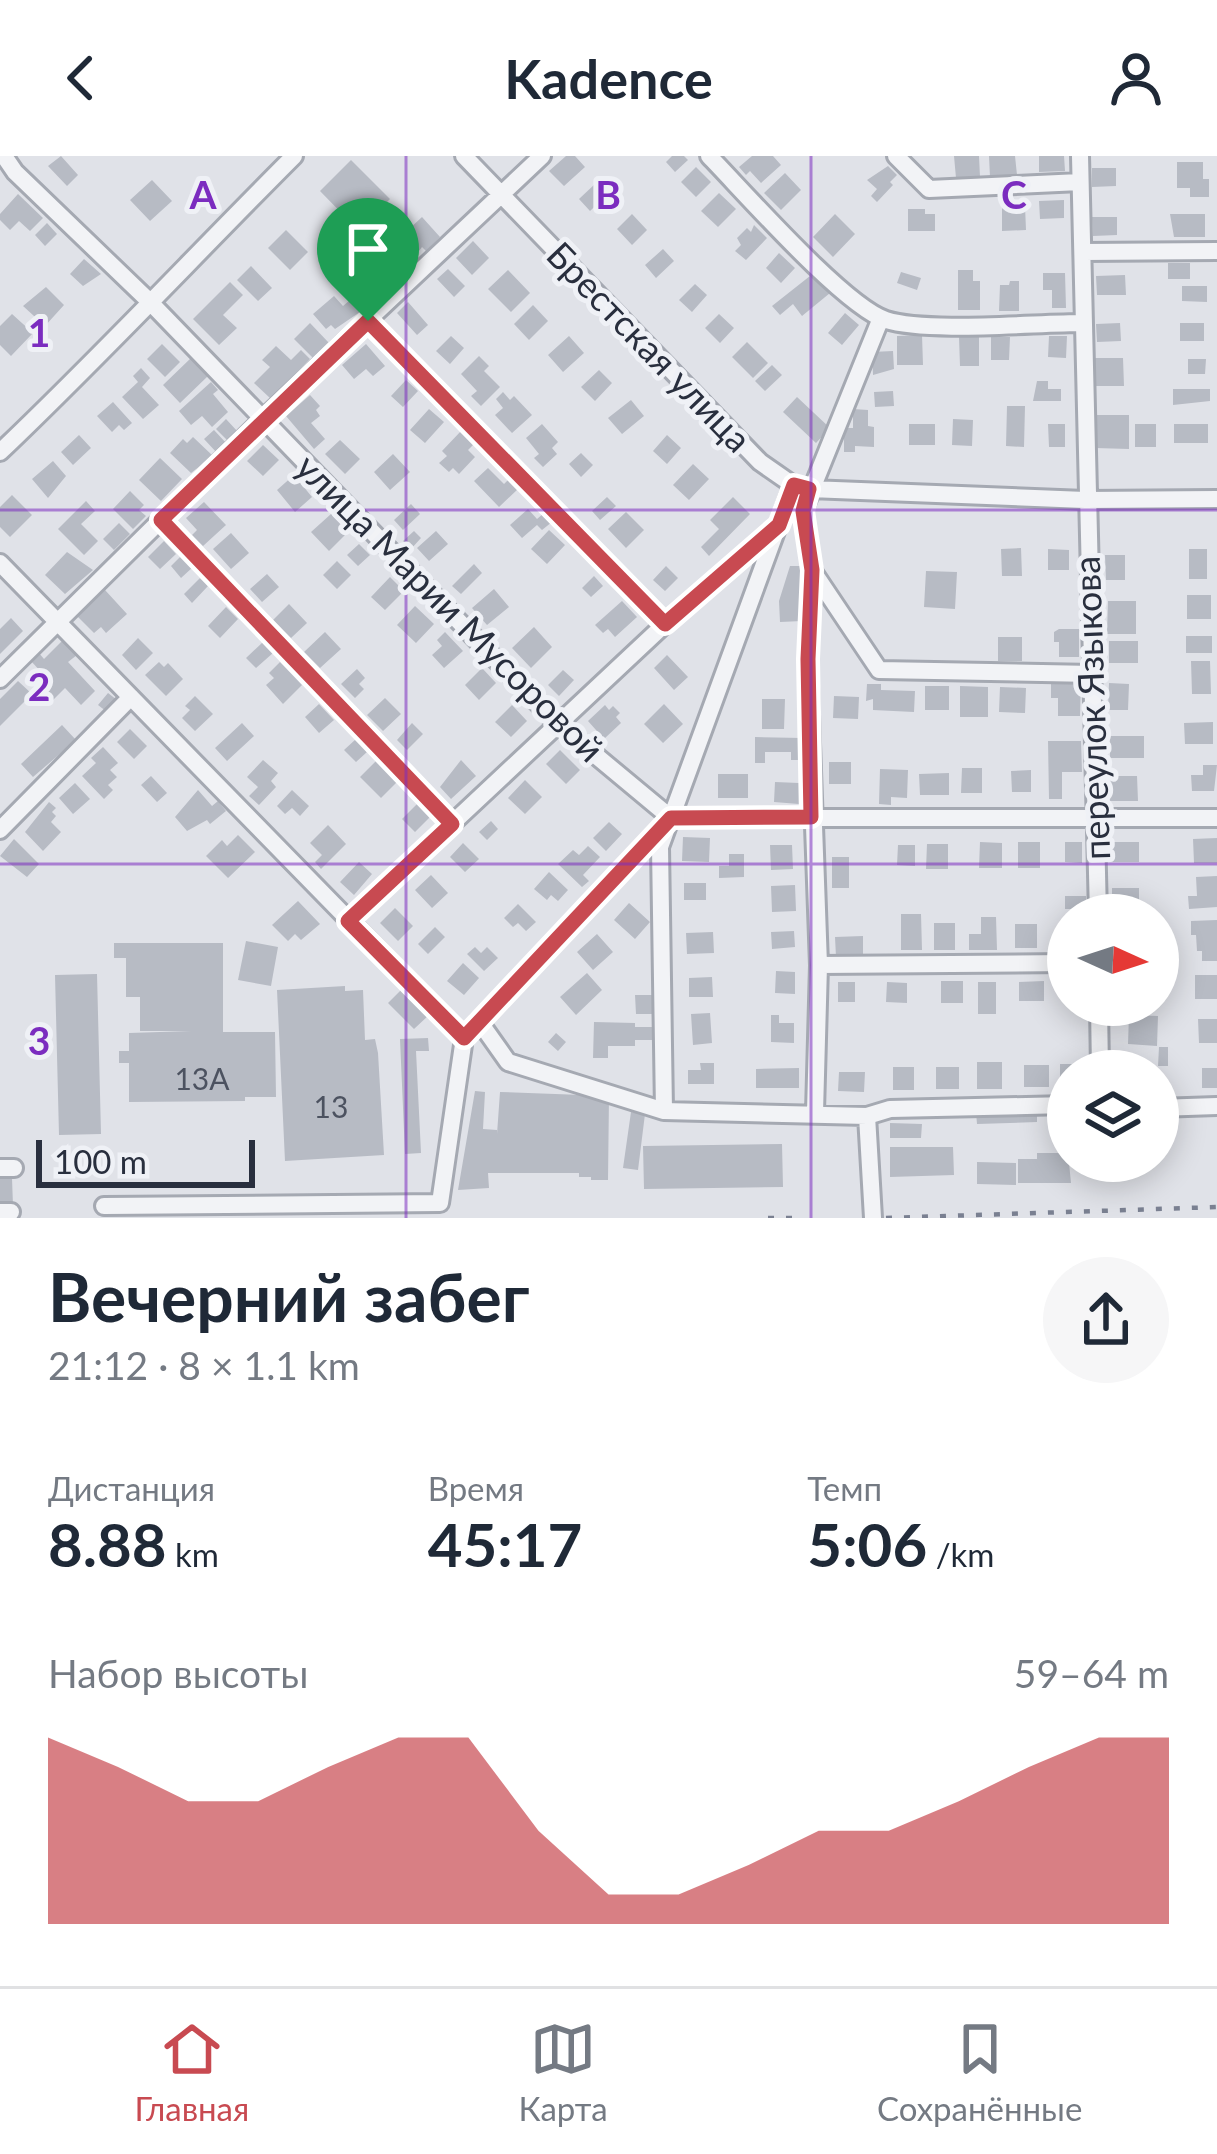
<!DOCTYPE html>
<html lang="ru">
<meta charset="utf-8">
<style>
body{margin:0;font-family:Lato,sans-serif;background:#f6f6f7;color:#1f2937;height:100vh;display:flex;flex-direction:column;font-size:45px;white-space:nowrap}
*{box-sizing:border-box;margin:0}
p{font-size:39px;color:#747a83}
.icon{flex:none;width:66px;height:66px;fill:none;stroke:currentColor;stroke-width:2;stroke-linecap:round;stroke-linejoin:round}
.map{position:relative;height:1062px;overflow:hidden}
.sheet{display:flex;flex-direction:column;background:#fff;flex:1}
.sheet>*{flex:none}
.needle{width:78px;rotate:93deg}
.fabs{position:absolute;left:1047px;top:738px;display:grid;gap:24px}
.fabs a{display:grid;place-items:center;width:132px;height:132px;border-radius:50%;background:#fff;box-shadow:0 6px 30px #0003;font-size:60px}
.scale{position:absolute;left:36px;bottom:30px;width:219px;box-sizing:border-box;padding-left:12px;border:6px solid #292f3e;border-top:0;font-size:33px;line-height:42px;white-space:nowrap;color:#292f3e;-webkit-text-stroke:9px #eff1f6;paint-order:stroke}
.pin{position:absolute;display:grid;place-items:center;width:102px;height:102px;color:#fff;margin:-123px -51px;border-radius:50% 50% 50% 0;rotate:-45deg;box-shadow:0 0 12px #0007}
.pin .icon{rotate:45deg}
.round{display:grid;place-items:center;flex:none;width:126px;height:126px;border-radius:63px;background:#f6f6f7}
.overview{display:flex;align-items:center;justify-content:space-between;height:204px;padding:0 48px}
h1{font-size:66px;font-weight:700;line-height:90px}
.figures{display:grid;grid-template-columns:repeat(3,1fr);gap:18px;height:204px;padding:12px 48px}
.figures div{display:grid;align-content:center}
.figures b{font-size:60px;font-weight:700}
.figures small{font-size:33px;font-weight:400}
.figures p{font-size:33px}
.chart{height:336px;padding:24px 48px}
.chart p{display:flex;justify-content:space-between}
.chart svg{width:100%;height:216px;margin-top:12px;fill:#c84a51;opacity:.7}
header{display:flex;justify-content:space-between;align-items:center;height:156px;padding:0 48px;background:#fff;font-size:54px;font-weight:700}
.menu{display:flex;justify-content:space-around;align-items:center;height:168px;border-top:3px solid #e0e1e3;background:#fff;font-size:33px;color:#747a83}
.menu a{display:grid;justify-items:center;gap:6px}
.menu .on{color:#c84a51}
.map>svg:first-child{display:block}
.building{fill:#b7bbc4}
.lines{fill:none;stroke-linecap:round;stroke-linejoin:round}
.minor-casing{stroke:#a5a9b2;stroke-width:22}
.minor{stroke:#f2f3f6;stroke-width:16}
.rail{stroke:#7a8091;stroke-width:4.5;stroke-dasharray:6 12;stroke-linecap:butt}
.route-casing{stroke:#fff;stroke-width:24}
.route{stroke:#c84a51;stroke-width:15}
.grid{fill:none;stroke:#7b2cbf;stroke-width:3;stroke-opacity:0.55}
.labels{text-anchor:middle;stroke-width:10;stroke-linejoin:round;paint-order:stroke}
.number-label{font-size:30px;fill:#4c5260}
.street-label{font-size:36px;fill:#292f3e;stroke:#eff1f6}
.grid-label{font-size:39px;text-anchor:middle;font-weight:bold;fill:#7b2cbf;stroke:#eff1f6;stroke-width:10;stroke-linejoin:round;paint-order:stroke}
</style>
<header><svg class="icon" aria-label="back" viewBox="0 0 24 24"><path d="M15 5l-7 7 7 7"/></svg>Kadence<svg class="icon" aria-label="person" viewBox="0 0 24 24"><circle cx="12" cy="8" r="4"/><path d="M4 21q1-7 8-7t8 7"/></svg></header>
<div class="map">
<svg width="1217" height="1062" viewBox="0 0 1217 1062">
<rect width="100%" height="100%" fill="#e0e2e8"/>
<path class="building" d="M61,0L78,19L67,30L48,10Z
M566,0H575L585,11L564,30L549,15Z
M672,0H684L688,4L675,16L666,6Z
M752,0H773L781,9L761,27L750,15L746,19L739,11Z
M954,0H979L980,21L956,22Z
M989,0H1015L1017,19L990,21Z
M1039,0H1064L1065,15L1039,16Z
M351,4L390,43L359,75L320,35Z
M1177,6H1203V23H1209V41H1190V32H1177Z
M888,10L897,19L890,26L893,29L877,46L871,40L877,33L867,24Z
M696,11L711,26L696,41L681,26Z
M1092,12H1116V30L1092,31Z
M785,17L801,34L781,54L764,37Z
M152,24L172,45L150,65L130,44Z
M596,27L607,39L590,55L579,43Z
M719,37L736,53L718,71L701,55Z
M18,38L43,62L30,75L19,65L10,74L0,64V58Z
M1064,44V62L1040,63L1039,45Z
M1002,50H1025L1026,74L1002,75Z
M908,53H925V58H935V75H908Z
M632,58L647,74L632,89L617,73Z
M835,58L855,78L833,101L813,81Z
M1170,58H1205V81H1174Z
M422,61L440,81L426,95L422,91L406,112L381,86L401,67L408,74Z
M1092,61H1117V79L1093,80Z
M47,67L57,78L45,90L35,79Z
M754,69L767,82L746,104L735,95L741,89L737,82L747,72L751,76Z
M286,74L308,96L290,114L268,92Z
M360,83L393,116L376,133L359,116L364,112L347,95Z
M473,85L489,102L472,119L456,102Z
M663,93L674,105L656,122L645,109Z
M779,97L795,112L781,127L766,112Z
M84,103L101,118L83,130L70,118Z
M1168,107H1190V123H1168Z
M251,110L272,132L258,145L237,124Z
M448,113L465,130L454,141L437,123Z
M508,114L530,137L511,156L488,133Z
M958,114H973V125H980V154H958Z
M901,116L921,122L917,134L897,127Z
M1043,117H1065L1066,152H1052V134H1043Z
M1125,119L1126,139H1097L1096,120Z
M810,120L830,137L802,160L793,148L780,159L772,150Z
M1010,125H1019V155H999L1000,129H1009Z
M230,126L243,139L223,159L237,172L219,189L193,163Z
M695,128L707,139L692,156L679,144Z
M1182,130H1207V146L1182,145Z
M46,131L64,149L45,170L23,150Z
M334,140L343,150L350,144L360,156L335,173L331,169L326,173L313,158Z
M408,146L428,169L417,179L397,157Z
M533,149L548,165L529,184L514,168Z
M845,157L859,169L842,189L828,177Z
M12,158L33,177L11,200L0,189V170Z
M719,158L734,172L720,187L705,172Z
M310,167L329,187L314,203L294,183Z
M1120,167L1121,185L1097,186L1096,168Z
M1180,167H1204V185H1180Z
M922,179L923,209H897V180Z
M451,180L464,192L450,208L436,195Z
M569,180L584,197L563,216L548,199Z
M1049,180H1067L1066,202L1048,201Z
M959,181H979V210H960Z
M991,181H1010L1009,204H991Z
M747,186L768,207L753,222L732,201Z
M162,188L180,206L165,221L147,203Z
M366,188L385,210L373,220L366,213L354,223L342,209Z
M276,190L291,204L301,194L310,203L271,243L254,227L270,211L262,204Z
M893,195L894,213L873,219L872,196Z
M479,200L489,210L484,215L500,231L481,250L471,240L477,235L461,218Z
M191,202L208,220L180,247L163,229Z
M1094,202H1123L1124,230H1095Z
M1188,203H1206L1205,218H1188Z
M772,209L782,219L765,235L755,225Z
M141,212L150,222L142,231L159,249L143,263L122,241L138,226L133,220Z
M599,214L612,227L595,245L581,231Z
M406,224L418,235L403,251L391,240Z
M1037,225H1048V233H1061V245H1033Z
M211,226L218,234L213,238L228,256L212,271L202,260L191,269L179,255Z
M1173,233H1210V245L1173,249Z
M893,235L894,250L875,251L874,236Z
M503,236L510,244L514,240L532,259L512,277L495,259L503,252L496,243Z
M310,239L320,250L316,254L320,260L311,267L325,283L314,293L286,260Z
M797,241L830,272L816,287L783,256Z
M631,244L644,260L622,278L608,262Z
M113,246L132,267L124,274L119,269L112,276L97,260Z
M1007,250H1025L1024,291L1006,290Z
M429,253L444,266L425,287L410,274Z
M853,253L868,254V270L874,271V291L855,290V296H844V272H853Z
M1095,259H1129V293L1095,292Z
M226,263L238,276L228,285L216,273Z
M953,263L973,264L972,290L952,289Z
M542,268L558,286L552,292L557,298L543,311L534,302L539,298L526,282Z
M909,268H935V289H909Z
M1048,268H1065V291H1049Z
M1135,268H1156V291H1135Z
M1174,268H1208V287H1174Z
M214,274L227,288L217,297L204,283Z
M461,275L474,288L468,294L475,301L459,318L453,312L449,316L439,307L447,300L442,295Z
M79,279L91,292L73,309L61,296Z
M667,279L681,292L667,308L653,295Z
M193,281L213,300L191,317L170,297L183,283L187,287Z
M340,284L360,303L345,318L325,298Z
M263,289L279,304L263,320L247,305Z
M581,297L593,309L581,321L569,308Z
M393,298L410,316L390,334L374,316Z
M160,302L182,323L161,345L139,324Z
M53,305L66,320L48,342L32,323Z
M693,308L709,323L689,344L673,329Z
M488,312L504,328L509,323L518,333L499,351L474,325Z
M294,319L312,341L295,356L277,334Z
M130,335L144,349L139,354L146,360L133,373L113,353Z
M12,339L32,359L10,381L0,371V351Z
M607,341L616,350L600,364L592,355Z
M733,341L750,358L709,400L701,391L719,373L710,364Z
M86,345L95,355L81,368L98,385L84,399L58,373Z
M204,346L226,369L203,390L192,379L197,374L186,362Z
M411,348L420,358L403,374L394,364Z
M528,353L537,363L544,357L552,366L542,374L537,369L522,382L510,369Z
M626,356L644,374L626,392L608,373Z
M331,358L348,376L329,395L311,376Z
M119,367L130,378L114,394L103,383Z
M549,374L565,389L547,408L531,393Z
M414,375L421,382L411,393L403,385Z
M436,375L448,388L429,405L417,392Z
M231,377L249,397L231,413L213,393Z
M164,385L176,398L160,413L148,401Z
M359,388L370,399L358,410L347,399Z
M1021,392L1022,420H1002L1001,393Z
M1048,393L1069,394V414H1048Z
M1189,393H1207V423H1189Z
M67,396L93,414L65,438L45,419Z
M182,399L193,411L181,422L171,410Z
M1105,399H1125V424H1106Z
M337,405L351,419L337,433L323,419Z
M474,408L482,417L461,438L452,430Z
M666,410L678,422L665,435L653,424Z
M790,410H800L802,465L780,466L779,445Z
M926,415L957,416L955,453L924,451Z
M267,418L279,431L262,446L250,433Z
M594,420L603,430L591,441L582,432Z
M390,421L404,435L385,454L371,441Z
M200,422L208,430L192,447L184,438Z
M494,433L509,451L487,469L472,452Z
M105,434L127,458L106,477L101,471L94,477L77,460Z
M1187,439H1211V463H1187Z
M622,445L637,461L615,481L608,473L603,477L595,469Z
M1108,445H1136V478H1107Z
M289,448L307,467L291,482L273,464Z
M415,450L434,468L416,487L397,469Z
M226,451L238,463L220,482L208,470Z
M11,462L23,475L0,498V473Z
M534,471L552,491L531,512L512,492Z
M1059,473H1079V501H1059V486H1054V476Z
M325,476L341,493L320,512L304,496Z
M445,476L463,495L444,512L432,499L442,490L437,484Z
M1186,480H1212V497H1186Z
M998,481H1022V505H998Z
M138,482L153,497L136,514L122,499Z
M63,484L77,499L68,506L95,535L81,549L65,532L52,545L46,538L50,534L38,521L42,517L31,505L39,497L44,503Z
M1109,485H1138V507H1109Z
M263,486L273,497L256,512L246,502Z
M667,499L688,521L674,534L654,512Z
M1191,505H1210L1211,538H1192Z
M159,506L164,511L168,507L183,523L166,540L145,519Z
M280,506L302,529L283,548L266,529L274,522L269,517Z
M482,512L496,527L479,544L465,529Z
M357,513L365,522L359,528L364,533L355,542L341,528Z
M563,514L574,524L559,540L548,529Z
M18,525L32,538L0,570V543Z
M1051,525H1081L1080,560H1058V542H1051Z
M1109,527L1129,528L1128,554H1108Z
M867,528H881V534L915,535L914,556L873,554V543L866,545Z
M925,530H949V554H925Z
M960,530L988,531V561H960Z
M1000,531L1026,532L1025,557L999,556Z
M108,537L117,544L107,556L98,549Z
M195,540L213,558L195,575L182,562L190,554L185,550Z
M834,540L859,541L858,563L833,562Z
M385,542L401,558L383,575L367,559Z
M762,543H785L784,573H762Z
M319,548L334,564L319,577L305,561Z
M664,548L683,568L663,587L644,568Z
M512,549L527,565L511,581L495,566Z
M605,549L609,554L613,550L620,557L616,561L621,567L604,583L588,565Z
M1213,566V588H1185L1184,567Z
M242,567L254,580L227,605L215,592Z
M412,567L423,578L407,594L397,584Z
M62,569L76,584L33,621L21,608Z
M130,573L147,590L134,603L117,586Z
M1110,580H1144V602H1110Z
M755,581L802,582L801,604H791V596H765V607H755Z
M356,583L367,596L356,606L344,594Z
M1048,585H1081L1082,616H1062V643H1049Z
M103,591L118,607L110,614L117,621L108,629L113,634L104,643L82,620L96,607L91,602Z
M560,594L580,614L566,628L546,608Z
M263,604L278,617L271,625L276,631L259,649L249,640L258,631L247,621Z
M461,604L476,620L451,643L440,631Z
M376,605L397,626L381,642L360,621Z
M829,606H851V628H829Z
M1203,609H1217L1214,635H1192L1191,619H1203Z
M962,612H982V637H961Z
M880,613L908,614L907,642L891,641V649L879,648Z
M1031,614V636H1012L1011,615Z
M949,617V639H920L919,618Z
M718,618H748V642H718Z
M151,620L167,637L157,646L141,629Z
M1110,620H1137L1138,645H1110Z
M525,624L542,641L525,658L508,642Z
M775,626L799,627V648L774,646Z
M75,627L90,643L73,658L59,642Z
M198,634L212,650L218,645L226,655L210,668L207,664L187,675L175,661Z
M292,634L309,650L300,660L292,652L285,658L277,650Z
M49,646L56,652L52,656L56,660L51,666L61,676L43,695L25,676Z
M417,648L430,661L415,676L402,663Z
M491,665L498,673L487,684L479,676Z
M609,666L622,678L606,695L593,682Z
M328,669L346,688L321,713L315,706L322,699L310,687Z
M238,679L255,696L228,722L206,700L222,684L227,690Z
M683,681L710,682L709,706L682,705Z
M1217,682V707H1194L1193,683Z
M14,683L39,708L27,721L0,700Z
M980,686L1002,687V712H979Z
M1018,686H1040V712H1018Z
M1065,686H1082V707L1065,706Z
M1111,686H1139V706H1111Z
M463,687L479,703L465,716L450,701Z
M927,688H948V713H926Z
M770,689H792L793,713L771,714Z
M898,689H915V710L897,709Z
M588,690L600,701L583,719L589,725L582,731L558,708L573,694L579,699Z
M729,698H744V721L719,722V710H729Z
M832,701H849V732H832Z
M359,706L372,718L354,739L340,726Z
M549,716L568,734L558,745L551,739L547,744L534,733Z
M431,719L448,737L432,752L415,734Z
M1217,720V751L1189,753L1188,740H1197L1196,721Z
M684,727H706V744H684Z
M795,729L796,755L772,756L771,730Z
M1112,732H1139V750H1112Z
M1065,740H1086V753H1065Z
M298,745L320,768L301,784L295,778L288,785L272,769Z
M629,747L650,766L635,783L614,764Z
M518,748L536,766L526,775L518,767L513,771L504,762Z
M395,752L413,770L398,785L380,767Z
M901,758H921L922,794H901Z
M981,761H996L997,794H969V778H981Z
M1217,764V805H1202V795H1197L1196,779H1191V765Z
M934,767H955V794H934Z
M1015,768H1037V792H1015Z
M435,771L445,781L428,798L418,788Z
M794,775L795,791L772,793L771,776Z
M713,776L714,797L687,798L686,777Z
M597,778L613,796L593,814L577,796Z
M863,780V800L836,801L835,781Z
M246,785L278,791L271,830L238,824Z
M114,787H223V876H275L276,941H245V945L129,946V907H119V895H129V877L191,875H140V841H126V802H114Z
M475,791L481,797L487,791L498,802L484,815L467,798Z
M463,807L479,822L464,839L447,825Z
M776,815L795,816V838L775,837Z
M587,817L602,834L576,859L560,841Z
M97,818L101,978L59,979L55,819Z
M1195,819H1217V843H1195Z
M712,821L713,841H689V822Z
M941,825H963V847H941Z
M1044,825V845H1019V826Z
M838,826H855V846H838Z
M887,826L907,827V847L886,846Z
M978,826H996V858H978Z
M345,830V835L363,834L365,884L375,883L378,897L384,999L285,1005L277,834Z
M403,832L429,859L414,873L388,847Z
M635,839H654V858H636Z
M710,857L712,887L693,889L691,858Z
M771,859H779V867H794V887L771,886Z
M1129,859L1158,860L1157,890L1128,888Z
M1198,863H1217V887H1199Z
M594,866L635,867V871H654V884H635V890H608V902H593Z
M556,877L566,886L558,895L548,886Z
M428,882L429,895H416L421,997L405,998L400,883Z
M1159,891H1168V910H1158Z
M977,906H1002V933H977Z
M700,907H714V928H688V914H701Z
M1060,908H1090V915H1068V931H1060Z
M1024,909H1049V931H1024Z
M1145,910V915H1112V911Z
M893,911H914V934H893Z
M936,911H959V933H936Z
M799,912V932H756V913Z
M1202,912H1217V932H1202Z
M839,916H865L864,936L838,935Z
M475,935L485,936L483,973L497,974V978L500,936L609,940L608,1024H591V1021H579V1017H488L489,1032L458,1034Z
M1037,955V966L977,968L976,956Z
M631,956L645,958L638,1014L623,1012Z
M890,967L922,968L921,982H890Z
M782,988L783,1031L644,1033L643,990Z
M890,991H953L954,1019L890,1021Z
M1037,997H1068L1071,1027H1018V1003H1037Z
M977,1006L1016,1007V1029L977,1028Z
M0,1022H12L13,1050H0Z"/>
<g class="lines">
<defs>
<path id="minor" d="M4,0L15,16L149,145L558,568L671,662H1217
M464,0L760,306L793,329L810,333L1085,344L1217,343
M709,0C745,37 844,150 886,164C927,177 1035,167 1082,167
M896,0L929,33L1080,26
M1080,0L1098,759
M1083,96L1217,95
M881,162L803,355L812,414L879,514L1093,518
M368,165L665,468
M0,296C101,200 196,98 294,0
M161,365L452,668
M0,407L464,882
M812,417L808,503L819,809L815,956
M0,523L262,264L542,0
M0,674L131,541
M348,765L665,468L776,372
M819,809L1068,807
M1099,849L1100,915
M479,865L508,906L664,955L867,960L890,953L1068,949
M464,882L671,662L793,329
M1158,952L1217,950
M664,955L660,691L668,669
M867,960L873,1062
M0,1012H14
M104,1050L440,1047L464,882
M0,1056H11"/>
</defs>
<use href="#minor" class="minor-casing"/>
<use href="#minor" class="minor"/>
<path class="rail" d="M768,1062H794
M886,1062L1217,1051"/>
</g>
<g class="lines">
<defs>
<path id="route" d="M368,165L665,468L779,369L794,329L809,333L803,355L812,414L808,503L811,661L671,662L464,882L348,765L452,668L161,364Z"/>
</defs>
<use href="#route" class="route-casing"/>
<use href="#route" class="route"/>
</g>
<path class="grid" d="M406,0V1062M811,0V1062M0,354H1217M0,708H1217"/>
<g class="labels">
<g class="number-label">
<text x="202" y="934">13А</text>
<text x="331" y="962">13</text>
</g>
<g class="street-label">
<text transform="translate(649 191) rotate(46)" y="13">Брестская улица</text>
<text transform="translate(450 452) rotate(45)" y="13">улица Марии Мусоровой</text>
<text transform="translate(1092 552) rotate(-92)" y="13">переулок Языкова</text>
</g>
</g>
<g class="grid-label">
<text x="203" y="53">A</text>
<text x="608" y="53">B</text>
<text x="1014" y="53">C</text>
<text x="39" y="191">1</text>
<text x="39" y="545">2</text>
<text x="39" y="899">3</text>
</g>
</svg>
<div class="fabs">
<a><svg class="needle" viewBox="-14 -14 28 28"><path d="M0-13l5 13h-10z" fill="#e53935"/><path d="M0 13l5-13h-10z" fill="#747a83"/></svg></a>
<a><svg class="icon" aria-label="layers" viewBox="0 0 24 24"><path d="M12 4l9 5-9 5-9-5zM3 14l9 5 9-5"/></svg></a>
</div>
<div class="scale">100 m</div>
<div class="pin" style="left:368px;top:165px;background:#1e9e55"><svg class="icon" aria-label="arrive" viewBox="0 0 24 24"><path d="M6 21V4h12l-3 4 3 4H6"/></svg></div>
</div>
<section class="sheet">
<div class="overview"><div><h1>Вечерний забег</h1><p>21:12 · 8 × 1.1 km</p></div><a class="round"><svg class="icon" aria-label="share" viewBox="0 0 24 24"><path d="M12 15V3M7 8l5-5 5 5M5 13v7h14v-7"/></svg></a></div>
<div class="figures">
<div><p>Дистанция</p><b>8.88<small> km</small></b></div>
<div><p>Время</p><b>45:17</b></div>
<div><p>Темп</p><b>5:06<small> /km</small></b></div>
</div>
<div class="chart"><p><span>Набор высоты</span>59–64 m</p>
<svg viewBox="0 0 160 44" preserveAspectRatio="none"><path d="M0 44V6L10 12L20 19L30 19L40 12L50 6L60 6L70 25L80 38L90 38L100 32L110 25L120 25L130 19L140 12L150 6L160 6V44z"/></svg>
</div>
</section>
<nav class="menu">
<a class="on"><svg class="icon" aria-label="home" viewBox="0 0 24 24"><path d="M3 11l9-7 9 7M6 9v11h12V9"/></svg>Главная</a>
<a><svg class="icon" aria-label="map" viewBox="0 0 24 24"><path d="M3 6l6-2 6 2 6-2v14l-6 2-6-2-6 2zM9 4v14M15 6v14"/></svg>Карта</a>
<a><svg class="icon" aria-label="saved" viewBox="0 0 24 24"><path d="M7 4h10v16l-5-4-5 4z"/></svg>Сохранённые</a>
</nav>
